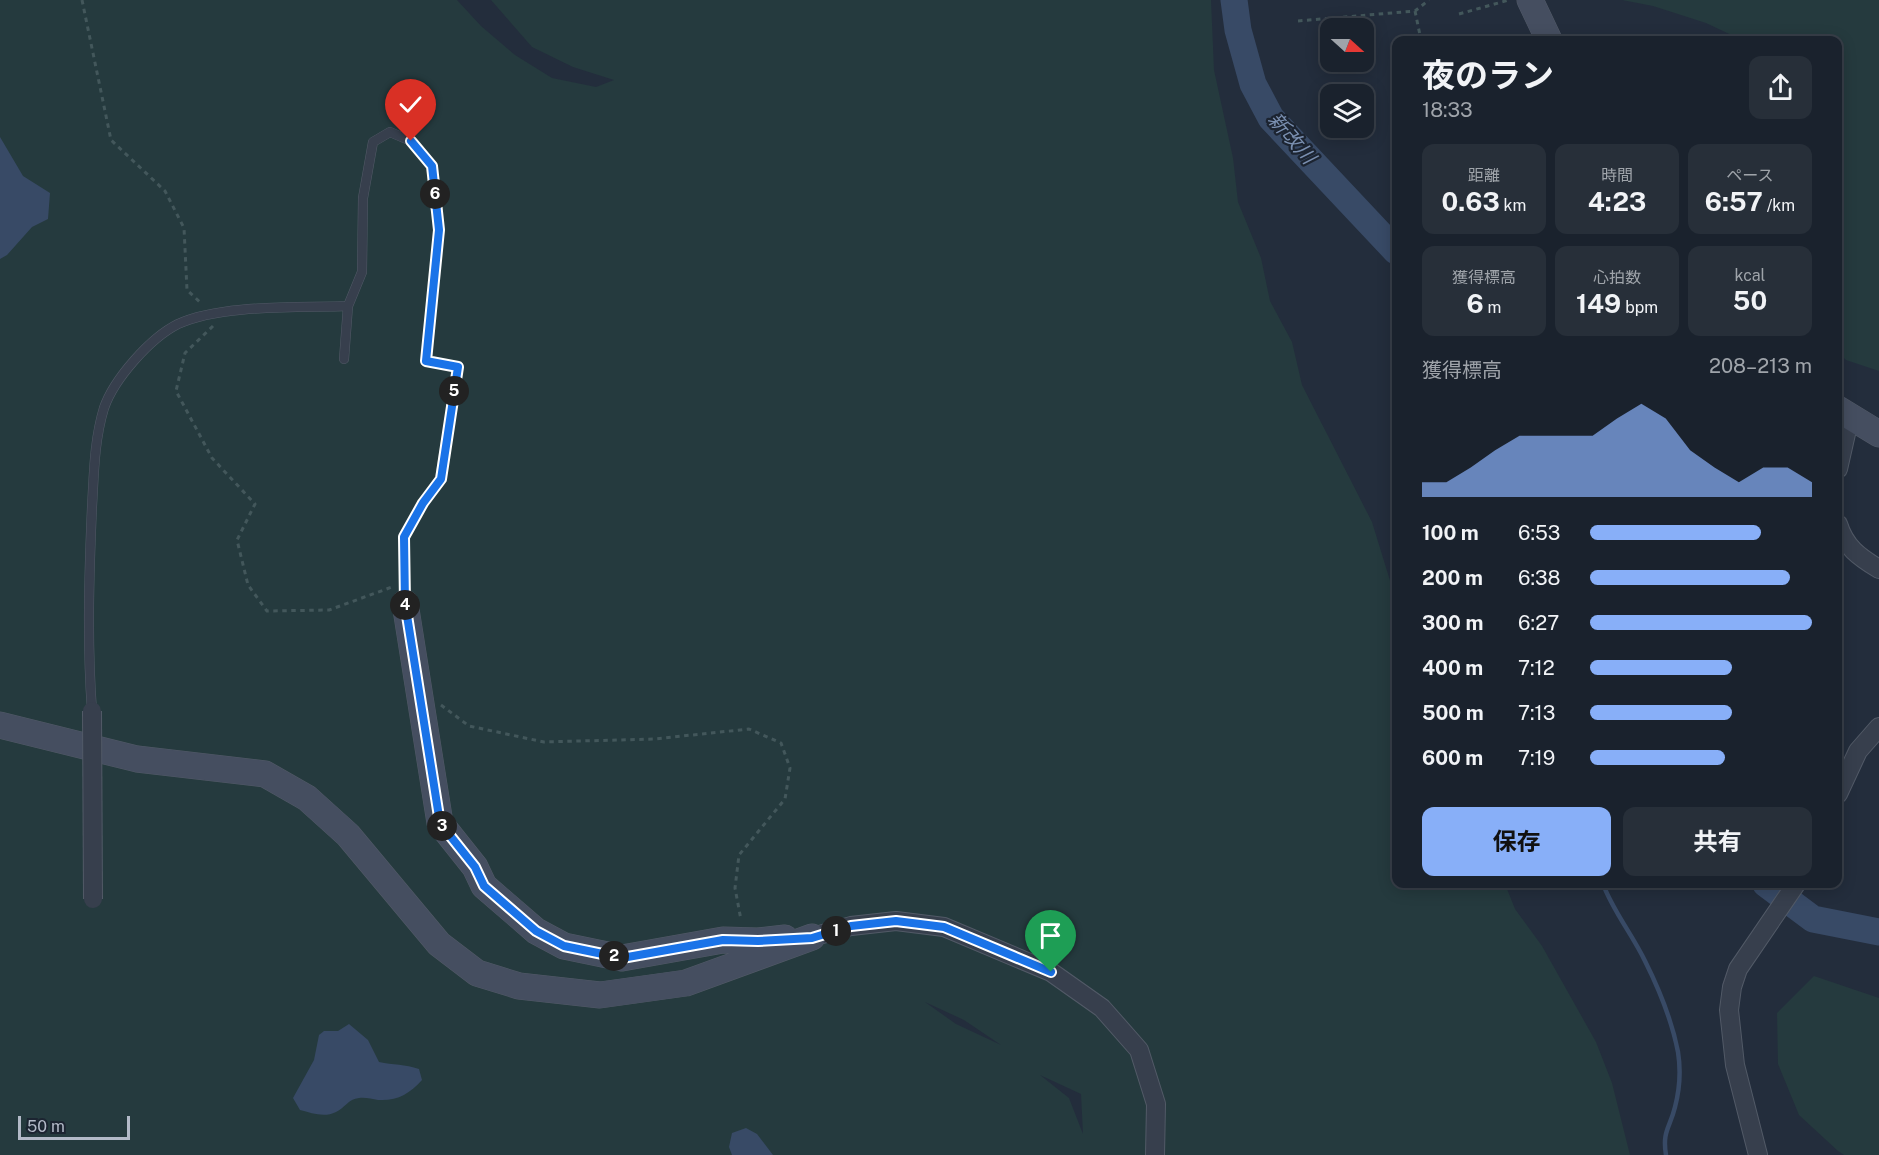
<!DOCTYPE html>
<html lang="ja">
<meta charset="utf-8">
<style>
body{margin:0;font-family:"Public Sans","Noto Sans JP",sans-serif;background:#272f39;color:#f1f3f6;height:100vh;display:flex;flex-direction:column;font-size:22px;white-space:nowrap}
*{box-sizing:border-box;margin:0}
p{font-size:20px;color:#9fa4aa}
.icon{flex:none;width:33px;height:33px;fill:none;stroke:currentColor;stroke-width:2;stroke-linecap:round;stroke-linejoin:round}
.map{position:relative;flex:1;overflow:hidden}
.panel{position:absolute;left:1392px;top:36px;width:450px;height:852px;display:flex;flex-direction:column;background:#1a222d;border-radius:12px;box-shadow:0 3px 15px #0003,0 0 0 2px #383f49}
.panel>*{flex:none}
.needle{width:39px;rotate:111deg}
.controls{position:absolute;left:1320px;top:18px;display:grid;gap:12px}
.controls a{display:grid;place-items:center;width:54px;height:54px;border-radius:12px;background:#1a222d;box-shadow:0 3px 15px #0003,0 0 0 2px #383f49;font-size:30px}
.scale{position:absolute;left:18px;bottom:15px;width:112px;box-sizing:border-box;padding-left:6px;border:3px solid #b3bac8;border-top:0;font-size:16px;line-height:21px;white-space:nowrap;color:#b3bac8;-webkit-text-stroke:4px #1c2431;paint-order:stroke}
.pin{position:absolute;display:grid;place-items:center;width:51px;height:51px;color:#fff;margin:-62px -26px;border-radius:50% 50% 50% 0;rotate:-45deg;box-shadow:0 0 6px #0007}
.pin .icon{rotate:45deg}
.km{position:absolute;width:30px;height:30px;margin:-15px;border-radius:50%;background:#222;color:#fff;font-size:16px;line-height:30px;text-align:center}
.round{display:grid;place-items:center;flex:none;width:63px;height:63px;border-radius:12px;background:#272f39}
.headline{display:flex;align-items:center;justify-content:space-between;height:102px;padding:0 30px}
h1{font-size:33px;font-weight:700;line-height:45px}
.metrics{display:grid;grid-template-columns:repeat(3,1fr);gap:9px;height:102px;padding:6px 30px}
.metrics div{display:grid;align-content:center;border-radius:12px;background:#272f39;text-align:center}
.metrics b{font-size:26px;font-weight:700}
.metrics small{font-size:16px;font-weight:400}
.metrics p{font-size:16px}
.chart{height:168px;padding:12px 30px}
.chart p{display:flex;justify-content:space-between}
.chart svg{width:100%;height:108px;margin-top:6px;fill:#88aff8;opacity:.7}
.button{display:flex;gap:12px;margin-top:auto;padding:12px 30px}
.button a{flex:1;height:69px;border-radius:12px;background:#88aff8;color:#111;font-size:24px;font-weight:700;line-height:69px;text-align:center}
.button a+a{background:#272f39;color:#f1f3f6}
ul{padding:0 30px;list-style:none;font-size:20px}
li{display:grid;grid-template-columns:96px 72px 1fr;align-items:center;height:45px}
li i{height:15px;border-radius:8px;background:#88aff8}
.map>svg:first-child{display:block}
.green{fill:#253a3e;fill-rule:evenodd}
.water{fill:#384a66}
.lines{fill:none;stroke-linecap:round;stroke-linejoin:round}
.stream{stroke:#384a66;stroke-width:4.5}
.river{stroke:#384a66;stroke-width:27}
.lane-casing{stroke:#525a67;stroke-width:10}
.street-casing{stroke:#525a67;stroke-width:20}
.secondary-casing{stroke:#525a67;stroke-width:27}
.path{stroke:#43575b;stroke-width:3;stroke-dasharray:4.5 4.5;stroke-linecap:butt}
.lane{stroke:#373f4d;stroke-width:9}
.street{stroke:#373f4d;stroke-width:18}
.secondary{stroke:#454e60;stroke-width:26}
.street-bridge-casing{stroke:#525a67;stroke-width:20;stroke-linecap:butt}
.street-bridge{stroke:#373f4d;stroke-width:18}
.route-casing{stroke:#fff;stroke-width:12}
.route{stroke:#1a73e8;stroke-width:8}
.labels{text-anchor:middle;stroke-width:4.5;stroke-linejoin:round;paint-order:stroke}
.water-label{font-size:20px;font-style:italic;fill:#7a8fb0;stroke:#1c2431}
</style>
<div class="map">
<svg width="1879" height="1155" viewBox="0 0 1879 1155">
<rect width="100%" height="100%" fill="#232d3c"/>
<path class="green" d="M0,0H457L481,26L515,55L552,78L596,87L614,80L573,67L532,47L491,0H1211L1214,70L1233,158L1238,202L1261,258L1270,301L1292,342L1302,385L1372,522L1396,600V884H1505L1515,909L1542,946L1596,1042L1612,1083L1630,1155H0ZM925,1002L964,1020L1001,1045L956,1024ZM1040,1075L1081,1094L1083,1134L1069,1098Z
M1622,0H1879V371L1846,360L1838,352V40H1742L1706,23L1653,6Z
M1814,976L1879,998V1155H1844L1838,1151L1799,1115L1778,1064L1777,1013Z"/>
<path class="water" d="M0,137L23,176L50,193L48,219L32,227L7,255L0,259Z
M349,1024L368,1040L379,1062C393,1065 405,1064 419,1069L422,1080C409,1094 398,1101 378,1100C372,1099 365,1097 359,1098C348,1099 345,1108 336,1112C324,1118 312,1113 300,1110L293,1098L314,1060L319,1035L324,1031H338Z
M746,1128L757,1134L773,1155H732L729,1147L732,1133Z"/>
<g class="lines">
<path class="stream" d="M1603,884C1613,911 1632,934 1645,961C1659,989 1672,1021 1678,1052C1681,1071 1680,1088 1675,1107C1670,1128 1662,1131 1666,1155"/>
<path class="river" d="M1234,0L1238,30L1253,84L1271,118L1396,251
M1766,884L1813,919L1879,932"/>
<defs>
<path id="lane" d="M344,359L348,306L362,272L363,198L373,142L390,132L411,141L432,166L439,230L426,361L458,367L440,479L423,503L404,537L405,602
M92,711C87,643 89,575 92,507C94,474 94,441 104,408C114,379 150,338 178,324C221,304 299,308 348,306"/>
<path id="street" d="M1838,469L1850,416
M1838,524C1845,547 1859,557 1879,569
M1838,794L1858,751L1879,727
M812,937L851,926L896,921L944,927L1051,972L1102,1008L1139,1050L1156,1104L1155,1155
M1758,1155L1735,1065L1729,1010L1732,987L1738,969L1796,884"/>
<path id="secondary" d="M1530,0L1549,40
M1838,409L1879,434
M405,603L440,823L475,867L484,886L536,931L564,946L622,958L723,940L758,941L785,938
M0,725L137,759L265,774L307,798L348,835L439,944L477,973L519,986L600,995L686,983L812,937"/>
</defs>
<use href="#lane" class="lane-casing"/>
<use href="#street" class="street-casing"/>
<use href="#secondary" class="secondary-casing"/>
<path class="path" d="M82,0L111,140L165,191L184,228L187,290L202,304
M1415,11L1421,40
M1459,14L1509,0
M1298,21L1415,11L1429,0
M213,326L185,353L176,391L212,458L255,504L237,540L248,585L267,611L329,610L392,587
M441,705L469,726L544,742L654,739L749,729L781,743L790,768L785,799L739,855L735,888L741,920"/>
<use href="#lane" class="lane"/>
<use href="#street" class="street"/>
<use href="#secondary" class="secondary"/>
<defs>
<path id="street-bridge" d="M92,711L93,899"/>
</defs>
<use href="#street-bridge" class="street-bridge-casing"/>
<use href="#street-bridge" class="street-bridge"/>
</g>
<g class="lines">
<defs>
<path id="route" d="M411,141L432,166L439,230L426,361L458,367L441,479L423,503L404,537L405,603L440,823L475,867L484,886L536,931L564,946L622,958L723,940L758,941L812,938L851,926L896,921L944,927L1051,972"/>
</defs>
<use href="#route" class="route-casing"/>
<use href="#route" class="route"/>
</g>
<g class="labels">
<g class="water-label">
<text transform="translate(1292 138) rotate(49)" y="7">新改川</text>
</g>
</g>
</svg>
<div class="controls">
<a><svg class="needle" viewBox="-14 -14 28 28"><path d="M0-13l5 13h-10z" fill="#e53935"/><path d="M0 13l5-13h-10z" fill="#9fa4aa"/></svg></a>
<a><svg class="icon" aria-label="layers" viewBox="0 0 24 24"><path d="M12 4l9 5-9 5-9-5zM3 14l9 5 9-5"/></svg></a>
</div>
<div class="scale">50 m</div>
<div class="pin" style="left:1051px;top:972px;background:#1e9e55"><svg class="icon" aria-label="arrive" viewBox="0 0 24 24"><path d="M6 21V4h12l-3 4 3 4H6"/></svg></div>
<div class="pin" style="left:411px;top:141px;background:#d93025"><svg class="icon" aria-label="check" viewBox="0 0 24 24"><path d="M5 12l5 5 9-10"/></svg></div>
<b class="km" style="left:836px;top:931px">1</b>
<b class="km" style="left:614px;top:956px">2</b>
<b class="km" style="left:442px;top:826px">3</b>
<b class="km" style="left:405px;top:605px">4</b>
<b class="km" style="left:454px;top:391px">5</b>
<b class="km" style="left:435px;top:194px">6</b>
<section class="panel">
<div class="headline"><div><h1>夜のラン</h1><p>18:33</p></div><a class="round"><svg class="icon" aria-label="share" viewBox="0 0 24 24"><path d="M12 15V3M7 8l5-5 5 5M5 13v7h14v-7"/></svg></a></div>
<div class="metrics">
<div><p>距離</p><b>0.63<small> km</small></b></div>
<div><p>時間</p><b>4:23</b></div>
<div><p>ペース</p><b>6:57<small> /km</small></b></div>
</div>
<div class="metrics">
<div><p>獲得標高</p><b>6<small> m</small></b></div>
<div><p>心拍数</p><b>149<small> bpm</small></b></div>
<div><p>kcal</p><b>50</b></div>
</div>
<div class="chart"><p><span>獲得標高</span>208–213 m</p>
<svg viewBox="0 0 160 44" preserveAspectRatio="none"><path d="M0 44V38L10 38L20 32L30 25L40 19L50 19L60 19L70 19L80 12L90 6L100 12L110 25L120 32L130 38L140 32L150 32L160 38V44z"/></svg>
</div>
<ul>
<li><b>100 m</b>6:53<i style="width:77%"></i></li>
<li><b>200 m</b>6:38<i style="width:90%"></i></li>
<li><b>300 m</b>6:27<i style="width:100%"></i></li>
<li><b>400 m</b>7:12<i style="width:64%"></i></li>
<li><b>500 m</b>7:13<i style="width:64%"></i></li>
<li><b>600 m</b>7:19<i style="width:61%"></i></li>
</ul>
<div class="button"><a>保存</a><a>共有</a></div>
</section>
</div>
